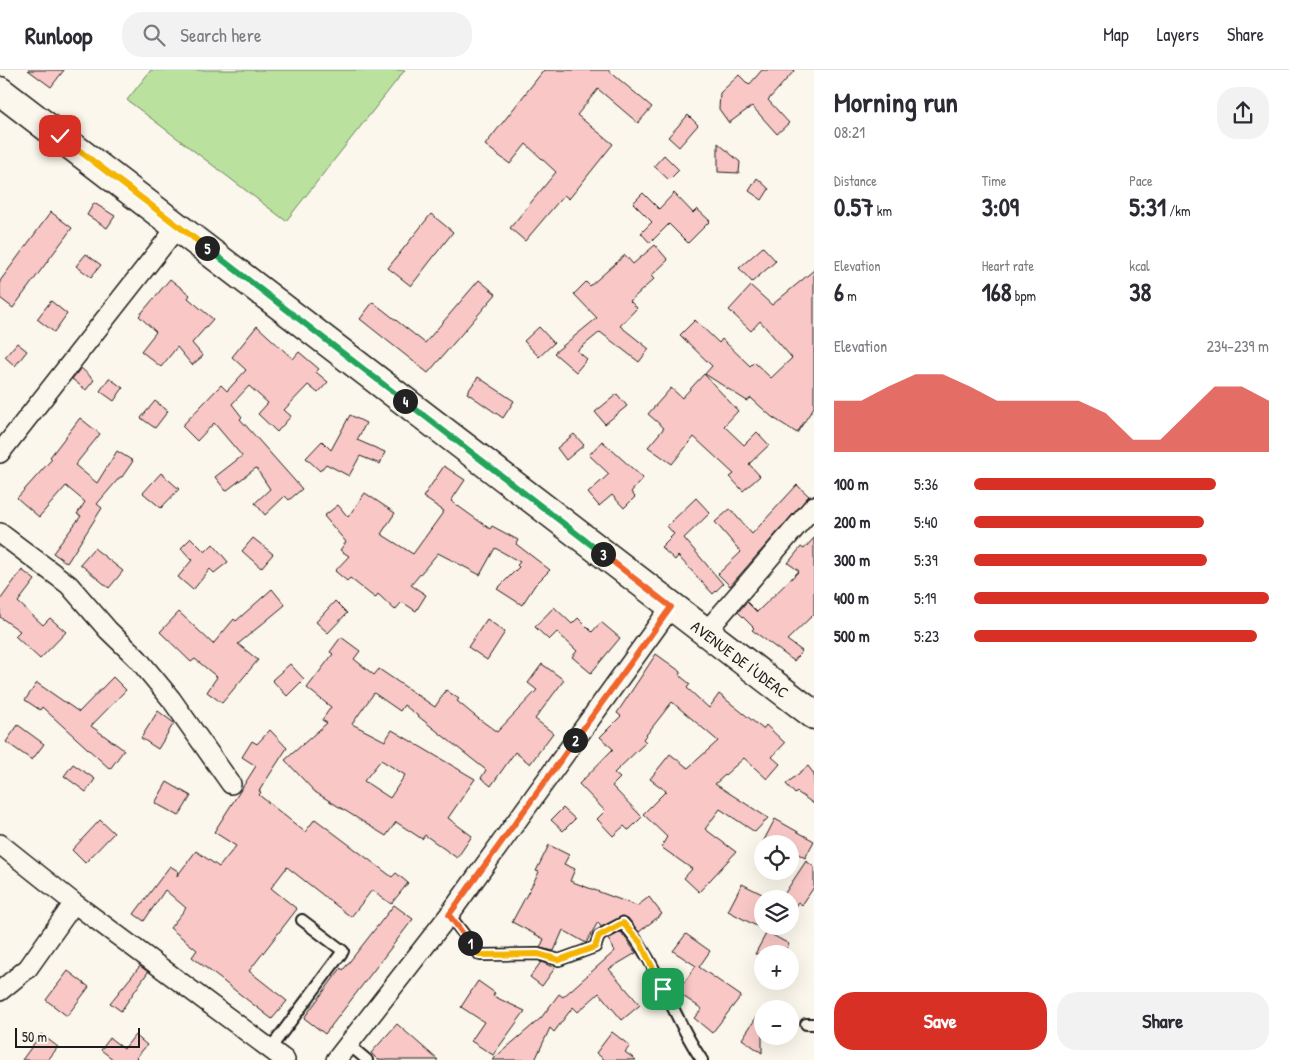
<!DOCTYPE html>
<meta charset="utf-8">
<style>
body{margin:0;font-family:"Patrick Hand",sans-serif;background:#f2f2f3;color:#2b2b33;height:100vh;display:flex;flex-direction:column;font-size:19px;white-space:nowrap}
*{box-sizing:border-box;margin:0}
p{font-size:16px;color:#7c7c81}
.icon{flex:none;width:28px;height:28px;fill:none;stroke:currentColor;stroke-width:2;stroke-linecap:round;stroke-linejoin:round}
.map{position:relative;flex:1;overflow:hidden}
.side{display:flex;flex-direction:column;background:#fff;width:475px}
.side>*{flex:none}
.controls{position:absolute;left:754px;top:765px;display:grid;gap:10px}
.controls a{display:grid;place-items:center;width:45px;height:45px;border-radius:50%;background:#fff;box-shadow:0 5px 20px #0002;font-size:25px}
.scale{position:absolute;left:15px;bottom:12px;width:125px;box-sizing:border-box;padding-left:5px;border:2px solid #1c1c1c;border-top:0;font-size:14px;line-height:18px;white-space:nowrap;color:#1c1c1c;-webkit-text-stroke:4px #fbf7ec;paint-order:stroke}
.pin{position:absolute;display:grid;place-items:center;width:42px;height:42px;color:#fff;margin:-21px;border-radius:10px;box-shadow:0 2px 8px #0006}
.km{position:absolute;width:25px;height:25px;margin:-12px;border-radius:50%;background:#222;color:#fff;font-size:14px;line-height:25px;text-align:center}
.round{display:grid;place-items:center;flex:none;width:52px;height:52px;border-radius:20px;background:#f2f2f3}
.summary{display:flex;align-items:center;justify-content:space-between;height:85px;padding:0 20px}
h1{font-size:28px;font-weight:700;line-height:38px}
.stats{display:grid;grid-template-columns:repeat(3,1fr);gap:8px;height:85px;padding:5px 20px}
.stats div{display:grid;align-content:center}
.stats b{font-size:25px;font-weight:700}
.stats small{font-size:14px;font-weight:400}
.stats p{font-size:14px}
.chart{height:140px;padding:10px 20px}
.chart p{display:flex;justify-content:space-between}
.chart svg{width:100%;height:90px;margin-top:5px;fill:#d93025;opacity:.7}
.button{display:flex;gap:10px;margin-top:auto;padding:10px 20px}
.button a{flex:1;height:58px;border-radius:20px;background:#d93025;color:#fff;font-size:20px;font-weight:700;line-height:58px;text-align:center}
.button a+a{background:#f2f2f3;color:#2b2b33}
ul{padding:0 20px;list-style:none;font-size:16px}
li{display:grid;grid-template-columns:80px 60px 1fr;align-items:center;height:38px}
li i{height:12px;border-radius:6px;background:#d93025}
header{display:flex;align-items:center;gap:30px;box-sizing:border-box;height:70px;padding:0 25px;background:#fff;border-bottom:1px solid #e1e1e2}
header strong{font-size:24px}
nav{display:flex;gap:28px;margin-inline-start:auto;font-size:18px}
.search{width:350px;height:45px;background:#f2f2f3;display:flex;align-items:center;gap:12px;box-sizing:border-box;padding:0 18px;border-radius:20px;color:#7c7c81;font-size:19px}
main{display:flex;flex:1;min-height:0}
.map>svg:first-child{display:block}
.green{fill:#bae29e;stroke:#6b7f5d}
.building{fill:#f9c8c6;stroke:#1c1c1c;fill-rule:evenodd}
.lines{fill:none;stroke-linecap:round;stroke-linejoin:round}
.service-casing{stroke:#1c1c1c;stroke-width:14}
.minor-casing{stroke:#1c1c1c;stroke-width:22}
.secondary-casing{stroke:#1c1c1c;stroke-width:31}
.service{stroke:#fbf7ec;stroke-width:10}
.minor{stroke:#fbf7ec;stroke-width:19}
.secondary{stroke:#fbf7ec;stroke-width:28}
.split-1-casing{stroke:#fff;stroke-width:10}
.split-2-casing{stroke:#fff;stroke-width:10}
.split-3-casing{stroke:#fff;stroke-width:10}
.split-4-casing{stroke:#fff;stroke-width:10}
.split-5-casing{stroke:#fff;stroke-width:10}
.split-6-casing{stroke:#fff;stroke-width:10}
.split-1{stroke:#f5b400;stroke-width:6}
.split-2{stroke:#f0652b;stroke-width:6}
.split-3{stroke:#f0652b;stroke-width:6}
.split-4{stroke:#22a559;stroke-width:6}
.split-5{stroke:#22a559;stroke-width:6}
.split-6{stroke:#f5b400;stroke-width:6}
.labels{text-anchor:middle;stroke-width:5;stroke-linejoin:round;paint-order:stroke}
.street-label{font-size:16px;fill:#1c1c1c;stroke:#fbf7ec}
</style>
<header>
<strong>Runloop</strong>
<div class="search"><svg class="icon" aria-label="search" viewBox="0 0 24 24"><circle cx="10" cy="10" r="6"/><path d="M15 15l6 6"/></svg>Search here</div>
<nav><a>Map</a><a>Layers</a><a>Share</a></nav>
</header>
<main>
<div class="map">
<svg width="814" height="990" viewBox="0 0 814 990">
<rect width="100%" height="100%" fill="#fbf7ec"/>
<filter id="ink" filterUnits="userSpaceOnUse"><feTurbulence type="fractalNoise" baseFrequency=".02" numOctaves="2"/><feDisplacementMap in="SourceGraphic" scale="10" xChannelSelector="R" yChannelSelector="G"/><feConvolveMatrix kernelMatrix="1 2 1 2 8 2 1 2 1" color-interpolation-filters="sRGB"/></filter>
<g filter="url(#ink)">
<path class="green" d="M151,0H405L286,151L127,30Z"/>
<path class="building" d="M28,0H64L51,17Z
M544,0H608L652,37L638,53L598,19L577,45L613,74L569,129L564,125L525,171L510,158L556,102L526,74L510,94L485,75Z
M762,0H795L768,30L789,53L777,64L752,36L729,53L719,39L720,23L739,5L749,15Z
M688,45L698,55L679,77L668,67Z
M718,73L740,92L739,103L718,102Z
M664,85L679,100L669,110L654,96Z
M757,108L769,119L762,130L749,121Z
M643,123L659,139L674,123L693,143L697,139L710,151L688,173L669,154L650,173L641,163L652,152L633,133Z
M94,133L115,146L107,158L87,145Z
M51,142L72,158L13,238L0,228V211Z
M431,144L453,162L411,216L388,198Z
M655,175L668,190L651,206L654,209L630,231L637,238L620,256L649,279L639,292L600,262L577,281L587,289L576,302L554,283L597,248L574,224L586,212L590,216L625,185L633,194Z
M763,177L776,191L752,212L739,198Z
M86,184L101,195L91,207L76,196Z
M814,200V337L797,363L772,347L751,328L747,331L705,304L712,296L680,265L695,250L719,273L722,269L750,296L754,292L771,308L792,288L760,251L751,261L729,240L751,216L772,235Z
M170,209L190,225L188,228L213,249L192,273L203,286L192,295L177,277L161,297L141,281L156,262L139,246Z
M479,210L496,224L428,303L360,249L373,232L425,273Z
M51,231L67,244L54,262L37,249Z
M257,256L293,289L299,282L319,299L316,302L328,312L318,323L308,315L284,340L291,346L277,362L258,344L268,333L249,316L232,334L242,347L240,349L302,419L289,430L285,426L265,445L255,433L270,419L256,398L226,421L215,407L242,386L214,353L197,371L182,356L221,315L227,321L246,300L232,287Z
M539,257L554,273L539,287L524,271Z
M17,273L27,281L15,296L5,287Z
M81,298L94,310L86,320L72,309Z
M704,304L738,341L724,356L744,375L757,362L769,375L749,394L760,406L743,421L730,407L734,404L694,367L672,394L648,377L664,358L648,344L671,318L682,328Z
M478,307L514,331L503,348L467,323Z
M109,308L123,318L114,331L100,321Z
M617,324L627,336L605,354L595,342Z
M155,331L168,341L155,358L141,348Z
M350,345L366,353L357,370L385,382L380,394L360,386L349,406L326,394L320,401L306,388L322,371L331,380Z
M80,348L100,364L75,395L97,413L117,381L133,391L122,407H120L97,434L102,438L67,493L53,483L81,446L77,444L85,432L66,416L39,447L17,428L52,389L50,387Z
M574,364L584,375L566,390L557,378Z
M602,371L643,408L631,422L635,427L624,438L612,425L599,436L588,423L609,404L589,385Z
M444,396L465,410L451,431L490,459L492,456L518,470L516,474L550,500L535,515L522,535L497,519L519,497L517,495L520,492L495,478L480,505L438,483L411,515L426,525L416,541L402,532L395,540L378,524L375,528L350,508L347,511L335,501L349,486L340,480L346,472L324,446L338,435L348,447L365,423L395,443L381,464L413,484L444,441L423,427Z
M161,403L179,419L161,438L143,423Z
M797,415L809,426L730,516L718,504L741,482L715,452L730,439L752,464Z
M696,428L710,443L684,468L723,514L713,524L678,486L675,490L661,477L674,464L667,456Z
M191,468L205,482L213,474L228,492L214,503L210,499L193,520L178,507L192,490L181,478Z
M253,468L273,484L261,498L242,481Z
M814,468V544L787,570L802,581L794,591L752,560L754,558L738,542L747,532L757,542L799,501L788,493L801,477L804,479Z
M94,478L123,501L109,518L80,494Z
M22,500L35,510L18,532L43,555L50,548L66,562L40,589L15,566L20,561L0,547V530Z
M272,519L285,535L238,574L258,590L222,633L207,622L217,607L195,589L191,592L160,562L179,542L213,574L234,549L236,551Z
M335,531L347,543L328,563L316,552Z
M554,537L572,554L578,548L592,562L601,552L620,568L591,603L572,587L577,581L557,562L549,570L535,557Z
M487,549L505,562L487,590L468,577Z
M341,567L360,581L354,589L374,605L379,599L435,637L446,620L459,629L457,631L475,646L497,662L537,620L528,613L542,594L564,610L535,649L553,663L530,694L515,682L491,716L481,708L486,700L404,635L400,641L374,623L352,654L385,671L392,660L475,709L448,748L472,766L457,788L425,765L422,769L396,752L386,766L315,722L285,690L327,653L322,650L331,637L307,618L333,584L330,582ZM381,690L405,705L390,728L364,711Z
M656,584L681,602L679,605L690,614L687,618L709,638L719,624L763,659L766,655L785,673L772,687L780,694L767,709L744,688L715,714L768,748L755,762L720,739L705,759L736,782L699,822L684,808L692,799L661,777L667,767L643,744L666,721L650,709L670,684L688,698L718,671L672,632L643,669L646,672L614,703L620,708L612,716L642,747L630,759L628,760L624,756L613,766L597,749L605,741L579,714L613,679L600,667L621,646L617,643Z
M290,594L304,609L287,626L272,610Z
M113,607L126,620L91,656L124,680L110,699L42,637L40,640L25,630L37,613L79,642Z
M158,641L174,653L158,679L141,668Z
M18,655L44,674L32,690L6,672Z
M270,660L287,678L259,721L261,722L259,725L305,762L315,749L392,807L396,803L408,813L391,834L372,820L351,847L287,797L271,818L297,839L249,901L287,931L272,949L192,887L197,880L170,858L186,838L165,820L144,851L134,844L170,796L178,801L177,806L196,781L219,797L236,776L214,762L256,696L242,687L252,671L257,674Z
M73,694L95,709L86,722L64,706Z
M808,696L814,704V734L797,722L795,724L786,714Z
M167,712L191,726L179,746L155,733Z
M563,738L575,749L563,761L551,750Z
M775,749L814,771L805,788L790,779V774H762Z
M100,750L114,763L85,793L72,780Z
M549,775L569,785L564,794L575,799L570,811L637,836L649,827L662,844L639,862L628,848L622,846L601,857L598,852L586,873L563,860L554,881L540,878L544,869L512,852L539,802L536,801Z
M806,791L814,797V817L802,835L798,832L790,844V829H781Z
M742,814L762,824V859L728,841Z
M394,835L413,849L325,964L304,948L341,898L343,900Z
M621,862L636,883L609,899L640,935L622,950L599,923L578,942L573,937L554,962L550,958L535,990H492L541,948L559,924L563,927L615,881L608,869Z
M767,862L789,874L783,884H755Z
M686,864L710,881L699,897L741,926L712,963L694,948L702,939L677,922L696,896L673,881Z
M541,892L555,898L542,916L530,907Z
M140,896L148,902L121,941L110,933Z
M68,901L89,917L67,946L46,930Z
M478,911L495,923L493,926L525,941L493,985L471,971L484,952L461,937Z
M762,939V983L742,969Z
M397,954L438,990H378L371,983Z
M612,962L630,976L625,982L636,990H605L596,983Z
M41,964L58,977L48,990H22Z
M135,965L147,975L136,988L138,990H114L101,980L110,968L124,979Z"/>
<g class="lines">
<defs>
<path id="service" d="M449,845L480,885L538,884L559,890L595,877L599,866L623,853C658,892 672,947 702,990
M806,954H814
M348,974L367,990
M270,979L343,881L302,850"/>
<path id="minor" d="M0,383L178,156
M0,463L69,515L108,560L138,589L171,629L231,714
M705,563L814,436
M0,774L74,833L285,990
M0,921L28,898L74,833
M336,990L449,845L671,537"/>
<path id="secondary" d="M0,21L814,645"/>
</defs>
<use href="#service" class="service-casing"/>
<use href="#minor" class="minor-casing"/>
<use href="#secondary" class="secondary-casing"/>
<use href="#service" class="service"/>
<use href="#minor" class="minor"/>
<use href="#secondary" class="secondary"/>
</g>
</g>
<g class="lines" filter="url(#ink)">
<defs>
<path id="split-1" d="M470,873L480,885L538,884L559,890L595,877L599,866L623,853L640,872L663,919"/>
<path id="split-2" d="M470,873L449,845L575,670"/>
<path id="split-3" d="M575,670L671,537L603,484"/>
<path id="split-4" d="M405,331L603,484"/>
<path id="split-5" d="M207,178L405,331"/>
<path id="split-6" d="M60,66L207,178"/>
</defs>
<use href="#split-1" class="split-1-casing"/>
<use href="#split-2" class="split-2-casing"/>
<use href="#split-3" class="split-3-casing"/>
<use href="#split-4" class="split-4-casing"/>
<use href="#split-5" class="split-5-casing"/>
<use href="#split-6" class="split-6-casing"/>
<use href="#split-1" class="split-1"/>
<use href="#split-2" class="split-2"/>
<use href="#split-3" class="split-3"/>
<use href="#split-4" class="split-4"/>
<use href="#split-5" class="split-5"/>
<use href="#split-6" class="split-6"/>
</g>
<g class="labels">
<g class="street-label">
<text transform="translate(740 589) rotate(37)" y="6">AVENUE DE I'UDEAC</text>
</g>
</g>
</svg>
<div class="controls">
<a><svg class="icon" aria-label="locate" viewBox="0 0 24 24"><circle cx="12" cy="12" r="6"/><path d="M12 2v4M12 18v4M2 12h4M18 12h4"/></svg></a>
<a><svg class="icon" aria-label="layers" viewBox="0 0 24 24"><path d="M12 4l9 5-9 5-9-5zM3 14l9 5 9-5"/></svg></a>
<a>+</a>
<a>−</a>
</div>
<div class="scale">50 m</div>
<div class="pin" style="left:663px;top:919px;background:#1e9e55"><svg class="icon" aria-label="arrive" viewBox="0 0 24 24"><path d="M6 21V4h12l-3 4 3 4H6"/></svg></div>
<div class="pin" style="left:60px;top:66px;background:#d93025"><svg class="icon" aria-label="check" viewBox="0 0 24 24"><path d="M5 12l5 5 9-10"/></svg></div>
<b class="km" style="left:470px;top:873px">1</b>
<b class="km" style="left:575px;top:670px">2</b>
<b class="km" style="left:603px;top:484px">3</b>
<b class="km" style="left:405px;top:331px">4</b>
<b class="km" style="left:207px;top:178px">5</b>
</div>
<section class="side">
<div class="summary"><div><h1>Morning run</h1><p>08:21</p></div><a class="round"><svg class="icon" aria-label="share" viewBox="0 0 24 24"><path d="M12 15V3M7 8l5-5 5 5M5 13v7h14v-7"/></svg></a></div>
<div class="stats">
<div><p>Distance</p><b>0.57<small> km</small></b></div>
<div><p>Time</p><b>3:09</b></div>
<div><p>Pace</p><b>5:31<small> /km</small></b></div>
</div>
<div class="stats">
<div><p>Elevation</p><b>6<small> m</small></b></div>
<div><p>Heart rate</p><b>168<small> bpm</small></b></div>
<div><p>kcal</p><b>38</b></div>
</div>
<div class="chart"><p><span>Elevation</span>234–239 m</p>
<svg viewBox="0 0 160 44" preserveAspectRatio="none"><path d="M0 44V19L10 19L20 12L30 6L40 6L50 12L60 19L70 19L80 19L90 19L100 25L110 38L120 38L130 25L140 12L150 12L160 19V44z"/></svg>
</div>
<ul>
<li><b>100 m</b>5:36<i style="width:82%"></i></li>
<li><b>200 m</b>5:40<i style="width:78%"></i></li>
<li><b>300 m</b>5:39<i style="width:79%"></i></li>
<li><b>400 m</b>5:19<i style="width:100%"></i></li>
<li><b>500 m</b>5:23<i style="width:96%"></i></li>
</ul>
<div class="button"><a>Save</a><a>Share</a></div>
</section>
</main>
